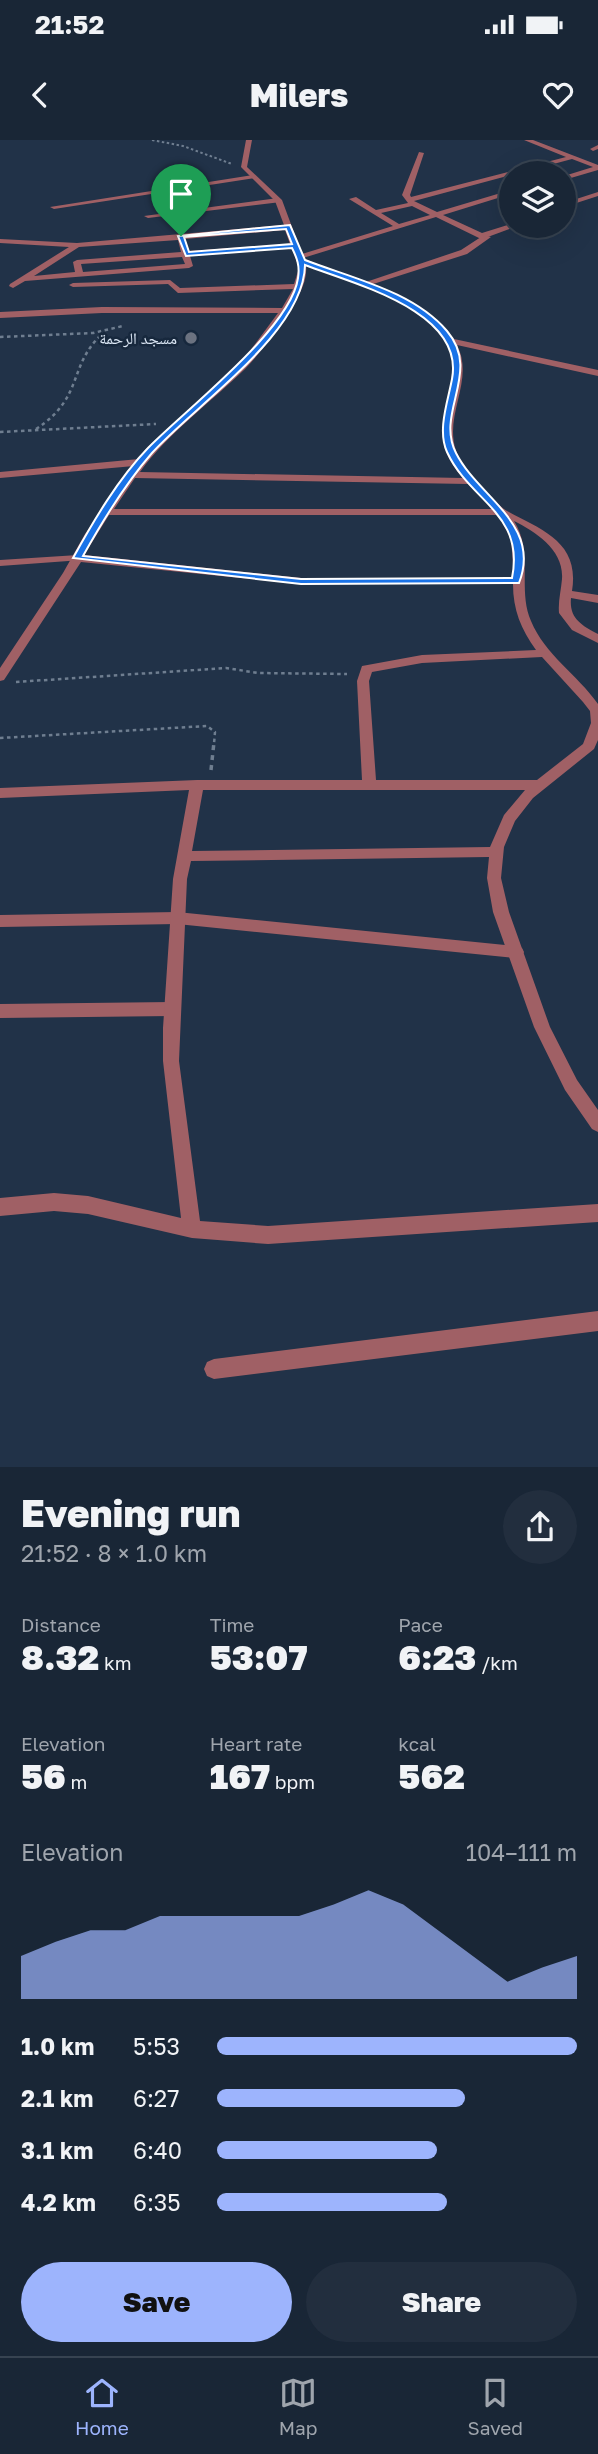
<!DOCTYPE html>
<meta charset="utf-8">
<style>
body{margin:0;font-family:"Golos Text","Noto Naskh Arabic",sans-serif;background:#222e3e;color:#f1f3f6;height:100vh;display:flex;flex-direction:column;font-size:26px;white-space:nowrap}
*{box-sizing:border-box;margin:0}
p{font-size:23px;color:#9fa5ad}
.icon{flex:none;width:38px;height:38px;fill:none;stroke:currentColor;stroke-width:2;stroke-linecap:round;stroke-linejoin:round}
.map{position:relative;height:1327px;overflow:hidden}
.panel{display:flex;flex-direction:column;background:#192636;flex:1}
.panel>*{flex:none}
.buttons{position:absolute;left:499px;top:21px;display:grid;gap:14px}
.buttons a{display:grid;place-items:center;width:77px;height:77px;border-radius:50%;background:#192636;box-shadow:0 7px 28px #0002,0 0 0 2px #374351;font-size:35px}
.pin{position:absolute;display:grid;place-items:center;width:60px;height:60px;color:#fff;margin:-72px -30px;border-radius:50% 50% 50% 0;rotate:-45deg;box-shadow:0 0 7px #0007}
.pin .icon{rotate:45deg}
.round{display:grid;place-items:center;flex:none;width:74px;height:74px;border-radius:37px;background:#222e3e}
.head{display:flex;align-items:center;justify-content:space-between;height:119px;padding:0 21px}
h1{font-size:38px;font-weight:800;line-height:52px}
.figures{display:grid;grid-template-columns:repeat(3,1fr);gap:10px;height:119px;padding:7px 21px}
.figures div{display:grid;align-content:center}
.figures b{font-size:35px;font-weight:800}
.figures small{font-size:19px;font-weight:400}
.figures p{font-size:19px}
.chart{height:196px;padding:14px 21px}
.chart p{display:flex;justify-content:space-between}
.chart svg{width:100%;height:126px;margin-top:7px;fill:#9db4fd;opacity:.7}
.action{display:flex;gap:14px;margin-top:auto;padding:14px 21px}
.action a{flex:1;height:80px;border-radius:42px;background:#9db4fd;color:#111;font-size:28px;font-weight:800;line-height:80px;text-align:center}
.action a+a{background:#222e3e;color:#f1f3f6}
ul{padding:0 21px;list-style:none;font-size:23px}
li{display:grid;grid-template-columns:112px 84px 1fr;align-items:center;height:52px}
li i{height:18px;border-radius:9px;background:#9db4fd}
.status{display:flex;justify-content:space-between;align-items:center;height:49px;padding:0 35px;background:#192636;direction:ltr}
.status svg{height:19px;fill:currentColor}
header{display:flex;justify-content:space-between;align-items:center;height:91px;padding:0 21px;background:#192636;font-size:32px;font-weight:800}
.menu{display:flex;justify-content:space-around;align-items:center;height:98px;border-top:2px solid #374351;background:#192636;font-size:19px;color:#9fa5ad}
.menu a{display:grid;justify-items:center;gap:4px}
.menu .on{color:#9db4fd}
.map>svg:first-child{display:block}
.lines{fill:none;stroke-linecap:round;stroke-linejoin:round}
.path-far2{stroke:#6f7e90;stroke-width:2;stroke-dasharray:2.5 2.5;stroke-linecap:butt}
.path-far1{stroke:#6f7e90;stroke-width:2.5;stroke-dasharray:3.5 3.5;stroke-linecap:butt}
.path{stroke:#6f7e90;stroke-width:3.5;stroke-dasharray:5 5;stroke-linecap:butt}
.lane{fill:#a06065;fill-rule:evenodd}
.street{fill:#a06065;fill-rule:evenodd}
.route{fill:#1a73e8;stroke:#fff;stroke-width:2;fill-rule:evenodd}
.worship-dot{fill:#6b7280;stroke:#17283d;stroke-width:2.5}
.labels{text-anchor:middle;stroke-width:5;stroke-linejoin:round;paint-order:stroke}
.far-poi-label{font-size:16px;fill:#dbe6f4;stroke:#17283d;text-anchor:end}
</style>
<div class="status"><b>21:52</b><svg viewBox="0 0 49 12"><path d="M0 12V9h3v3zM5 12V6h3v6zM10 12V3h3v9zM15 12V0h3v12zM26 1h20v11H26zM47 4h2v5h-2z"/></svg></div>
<header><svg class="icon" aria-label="back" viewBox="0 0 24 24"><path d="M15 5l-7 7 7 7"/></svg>Milers<svg class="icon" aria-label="heart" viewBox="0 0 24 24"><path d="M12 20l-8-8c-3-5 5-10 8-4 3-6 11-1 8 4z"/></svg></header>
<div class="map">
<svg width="598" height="1327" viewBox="0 0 598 1327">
<rect width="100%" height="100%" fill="#213248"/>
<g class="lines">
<path class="path-far2" d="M152,0L183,6L232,24"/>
<path class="path-far1" d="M0,197L93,193L123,186
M36,289C85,257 67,226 103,193
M0,292L156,284
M16,542L226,528L258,533L347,534
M0,598L207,586L215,592L214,604"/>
<path class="path" d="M211,630L214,602"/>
<path class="lane" d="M253,35L255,38L54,69L50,67Z
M278,58L281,62L148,78L144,76Z
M484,95L491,97L467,114L367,146L360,144L461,110Z
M78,415L84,418L82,420L0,426V420Z
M177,772L516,806L522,808L524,812L522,816L516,818L177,784L0,787V775Z
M172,862L178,864L180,869L178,874L172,876L0,878V864Z"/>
<path class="street" d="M246,0H252L247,27L282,60L302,114L393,86L349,59L356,57L376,70L408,63L402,55L419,12L424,13L410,55L411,57L566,17L524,0H533L598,25V30L564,40V36L593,27L572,19L520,33H511V35L414,61L437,72L511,50V54L443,75L482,93L511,84L517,86L485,98H479L436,77L303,118C359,143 412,149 454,199L598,230V236L457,205C478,246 432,285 466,329C474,339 497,365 507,371C542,390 580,402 572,451L598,455V463L571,458C569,478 581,485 598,494V503L572,490L559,473C558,461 561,451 562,439C564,410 536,392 514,381C534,412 517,449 531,481C545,515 577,534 598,564V600L594,609L533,658L515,681L504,707L501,738L509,772L550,887L577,940L598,970V992L592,989L565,950L534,887L493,772L487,738L489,717L191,721L187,739L179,921L200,1081L268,1086L598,1064V1082L268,1104L192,1098L88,1074L54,1071L0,1076V1058L54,1053L88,1056L181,1078L163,921V888L173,739L189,650L0,658V648L197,640H362L357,541L362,526L422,515L536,510C521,489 513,470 513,444H301L81,422L4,540L0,541V528L63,433L85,394L134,326L0,338V332L139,319L145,310L241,223L278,173H102L0,178V172L102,167L282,168L293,149L178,153L168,144L73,147L69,145L73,143L170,140L180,148L294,144L299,128L292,108L190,116L193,126L189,128L25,141L13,148L9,146L10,144L69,107L0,103V99L77,103L284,85L275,61L241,27ZM412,66L430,75L399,84L381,73ZM285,90L290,104L189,111L185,99ZM178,100L181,112L77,120L73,122L75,132L34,136L79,107ZM182,117L185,124L83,132L81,124ZM306,125C350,140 453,168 454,226C455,274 423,291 463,338L140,332C168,293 210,263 245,229C261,213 274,192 287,173C297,159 308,143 306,125ZM135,338L468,344L493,369H114ZM109,375H498L511,398L514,438H301L84,415ZM542,517L583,562L590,571L591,583L583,604L537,640H376L369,541L372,532L422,523ZM203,650H525L504,675L490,707L192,711Z
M598,5V9L593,11L590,9Z
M598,52V56L564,67V63Z
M598,1171V1191L214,1239L207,1236L204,1229L207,1222L214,1219Z"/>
</g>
<path class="route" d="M290,85L305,120C351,138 413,151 447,191C482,232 435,272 456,313C478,357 542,384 519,443L301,444L73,418C94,380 118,339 148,308C185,270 291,189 298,138C300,126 297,118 292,108L186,116L178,96ZM286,89L292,104L189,112L184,97ZM305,125C354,144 465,171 452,239C448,261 437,290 447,312C470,362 525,373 512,438L301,439L83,416C103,380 126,343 152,313C195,265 304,193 305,125Z"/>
<circle class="worship-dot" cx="191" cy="198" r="7"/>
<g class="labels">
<g class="far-poi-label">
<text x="177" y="204">مسجد الرحمة</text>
</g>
</g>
</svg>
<div class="buttons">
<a><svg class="icon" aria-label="layers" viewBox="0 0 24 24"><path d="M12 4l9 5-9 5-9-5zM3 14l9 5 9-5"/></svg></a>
</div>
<div class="pin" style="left:181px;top:96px;background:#1e9e55"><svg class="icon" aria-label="arrive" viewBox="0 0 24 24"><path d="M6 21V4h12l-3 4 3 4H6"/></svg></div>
</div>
<section class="panel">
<div class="head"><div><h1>Evening run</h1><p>21:52 · 8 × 1.0 km</p></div><a class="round"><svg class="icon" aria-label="share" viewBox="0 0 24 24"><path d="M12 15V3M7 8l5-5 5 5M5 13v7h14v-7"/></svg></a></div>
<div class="figures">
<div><p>Distance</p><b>8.32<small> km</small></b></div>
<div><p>Time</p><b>53:07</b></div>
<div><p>Pace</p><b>6:23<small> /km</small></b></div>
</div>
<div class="figures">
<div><p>Elevation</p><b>56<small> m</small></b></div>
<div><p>Heart rate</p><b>167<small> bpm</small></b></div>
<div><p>kcal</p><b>562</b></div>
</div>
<div class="chart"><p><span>Elevation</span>104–111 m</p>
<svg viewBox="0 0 160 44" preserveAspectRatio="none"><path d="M0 44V29L10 24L20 20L30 20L40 15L50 15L60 15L70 15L80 15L90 11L100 6L110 11L120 20L130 29L140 38L150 33L160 29V44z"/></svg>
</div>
<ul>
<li><b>1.0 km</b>5:53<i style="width:100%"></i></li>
<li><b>2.1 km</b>6:27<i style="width:69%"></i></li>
<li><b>3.1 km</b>6:40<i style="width:61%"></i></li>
<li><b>4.2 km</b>6:35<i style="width:64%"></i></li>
</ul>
<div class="action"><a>Save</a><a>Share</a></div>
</section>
<nav class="menu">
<a class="on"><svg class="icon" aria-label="home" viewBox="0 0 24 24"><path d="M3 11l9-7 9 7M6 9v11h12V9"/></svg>Home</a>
<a><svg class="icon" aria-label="map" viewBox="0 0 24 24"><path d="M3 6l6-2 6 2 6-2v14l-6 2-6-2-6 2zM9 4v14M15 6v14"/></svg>Map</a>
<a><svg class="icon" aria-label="saved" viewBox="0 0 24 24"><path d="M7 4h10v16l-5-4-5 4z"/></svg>Saved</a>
</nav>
